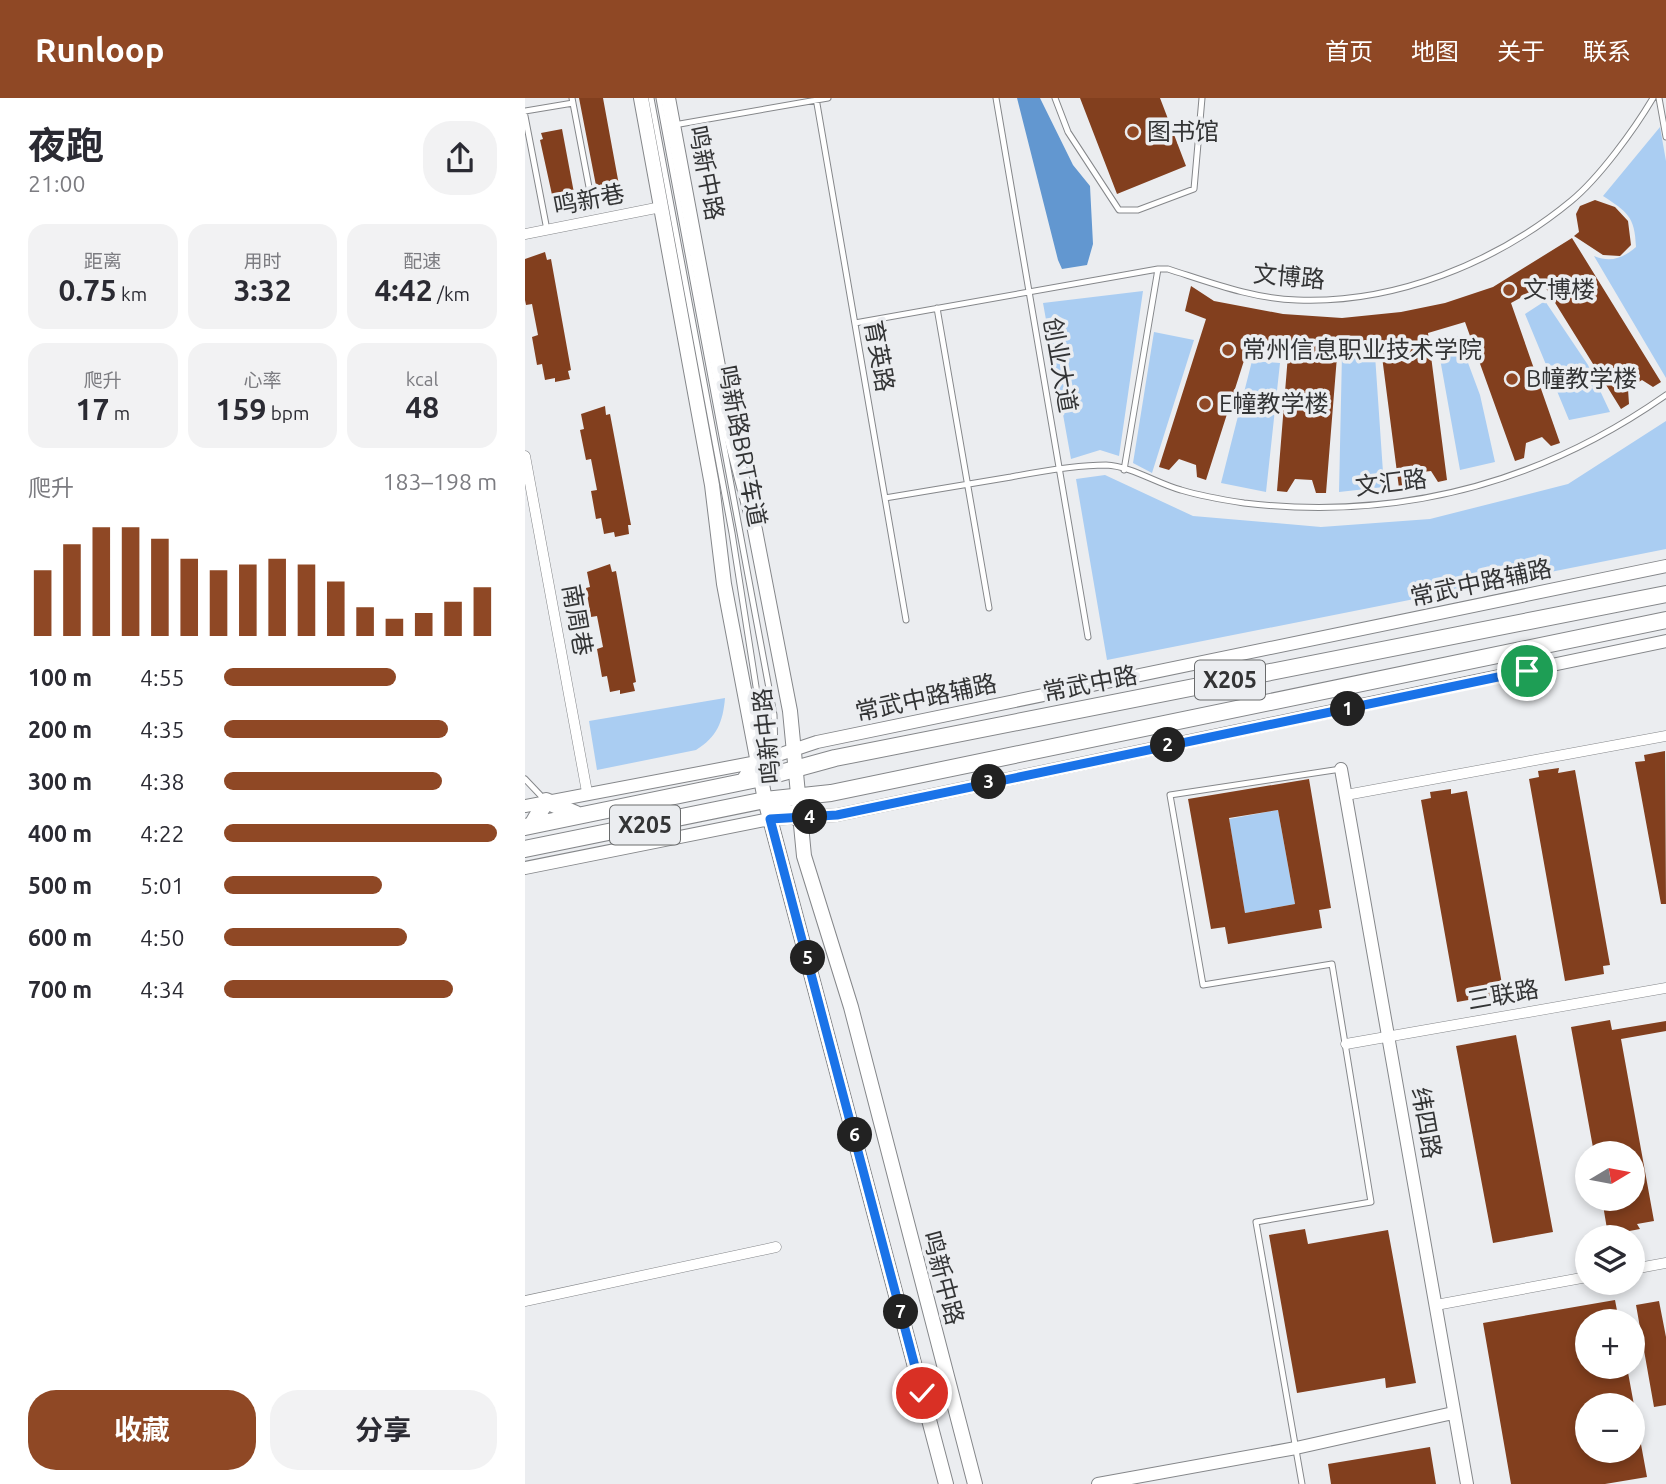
<!DOCTYPE html>
<html lang="zh">
<meta charset="utf-8">
<style>
body{margin:0;font-family:Ubuntu,"Noto Sans SC",sans-serif;background:#f2f2f3;color:#2b2b33;height:100vh;display:flex;flex-direction:column;font-size:26px;white-space:nowrap}
*{box-sizing:border-box;margin:0}
p{font-size:23px;color:#7c7c81}
.icon{flex:none;width:38px;height:38px;fill:none;stroke:currentColor;stroke-width:2;stroke-linecap:round;stroke-linejoin:round}
.map{position:relative;flex:1;overflow:hidden}
.panel{display:flex;flex-direction:column;background:#fff;width:525px}
.panel>*{flex:none}
.needle{width:46px;rotate:80deg}
.buttons{position:absolute;left:1050px;top:1043px;display:grid;gap:14px}
.buttons a{display:grid;place-items:center;width:70px;height:70px;border-radius:50%;background:#fff;box-shadow:0 4px 10px #0003;font-size:35px}
.pin{position:absolute;display:grid;place-items:center;width:60px;height:60px;color:#fff;margin:-30px;border:4px solid #fff;border-radius:50%;box-shadow:0 2px 7px #0007}
.km{position:absolute;width:35px;height:35px;margin:-18px;border-radius:50%;background:#222;color:#fff;font-size:19px;line-height:35px;text-align:center}
.round{display:grid;place-items:center;flex:none;width:74px;height:74px;border-radius:28px;background:#f2f2f3}
.headline{display:flex;align-items:center;justify-content:space-between;height:119px;padding:0 28px}
h1{font-size:38px;font-weight:700;line-height:52px}
.metrics{display:grid;grid-template-columns:repeat(3,1fr);gap:10px;height:119px;padding:7px 28px}
.metrics div{display:grid;align-content:center;border-radius:18px;background:#f2f2f3;text-align:center}
.metrics b{font-size:30px;font-weight:700}
.metrics small{font-size:19px;font-weight:400}
.metrics p{font-size:19px}
.chart{height:196px;padding:14px 28px}
.chart p{display:flex;justify-content:space-between}
.chart svg{width:100%;height:126px;margin-top:7px;stroke:#8f4825;stroke-width:6}
.primary-button{display:flex;gap:14px;margin-top:auto;padding:14px 28px}
.primary-button a{flex:1;height:80px;border-radius:28px;background:#8f4825;color:#fff;font-size:28px;font-weight:700;line-height:80px;text-align:center}
.primary-button a+a{background:#f2f2f3;color:#2b2b33}
ul{padding:0 28px;list-style:none;font-size:23px}
li{display:grid;grid-template-columns:112px 84px 1fr;align-items:center;height:52px}
li i{height:18px;border-radius:9px;background:#8f4825}
header{display:flex;align-items:center;gap:42px;box-sizing:border-box;height:98px;padding:0 35px;background:#8f4825;color:#fff}
header strong{font-size:33px}
nav{display:flex;gap:38px;margin-inline-start:auto;font-size:24px}
main{display:flex;flex:1;min-height:0}
.map>svg:first-child{display:block}
.green{fill:#aacdf2}
.water{fill:#6297d0}
.building{fill:#823f1e;fill-rule:evenodd}
.lines{fill:none;stroke-linecap:round;stroke-linejoin:round}
.service-casing{stroke:#85878a;stroke-width:7}
.minor-casing{stroke:#85878a;stroke-width:11}
.tertiary-casing{stroke:#85878a;stroke-width:14}
.secondary-casing{stroke:#85878a;stroke-width:16}
.primary-casing{stroke:#85878a;stroke-width:18}
.path{stroke:#9fa1a3;stroke-width:2.5;stroke-dasharray:2 5;stroke-linecap:butt}
.service{stroke:#fff;stroke-width:5}
.minor{stroke:#fff;stroke-width:10}
.tertiary{stroke:#fff;stroke-width:12}
.secondary{stroke:#fff;stroke-width:14}
.primary{stroke:#fff;stroke-width:16}
.route-casing{stroke:#fff;stroke-width:14}
.route{stroke:#1a73e8;stroke-width:9}
.poi-dot{fill:#8f4825;stroke:#ebedf0;stroke-width:2.5}
.labels{text-anchor:middle;stroke-width:7;stroke-linejoin:round;paint-order:stroke}
.shield{fill:#ebedf0;stroke:#6a6c6d;stroke-width:2}
.shield-label{font-size:23px;font-weight:bold;fill:#333435}
.poi-label{font-size:24px;fill:#333435;stroke:#ebedf0;text-anchor:start}
.street-label{font-size:24px;fill:#333435;stroke:#ebedf0}
</style>
<header>
<strong>Runloop</strong>
<nav><a>首页</a><a>地图</a><a>关于</a><a>联系</a></nav>
</header>
<main>
<section class="panel">
<div class="headline"><div><h1>夜跑</h1><p>21:00</p></div><a class="round"><svg class="icon" aria-label="share" viewBox="0 0 24 24"><path d="M12 15V3M7 8l5-5 5 5M5 13v7h14v-7"/></svg></a></div>
<div class="metrics">
<div><p>距离</p><b>0.75<small> km</small></b></div>
<div><p>用时</p><b>3:32</b></div>
<div><p>配速</p><b>4:42<small> /km</small></b></div>
</div>
<div class="metrics">
<div><p>爬升</p><b>17<small> m</small></b></div>
<div><p>心率</p><b>159<small> bpm</small></b></div>
<div><p>kcal</p><b>48</b></div>
</div>
<div class="chart"><p><span>爬升</span>183–198 m</p>
<svg viewBox="0 0 160 44" preserveAspectRatio="none"><path d="M5 44V21M15 44V12M25 44V6M35 44V6M45 44V10M55 44V17M65 44V21M75 44V19M85 44V17M95 44V19M105 44V25M115 44V34M125 44V38M135 44V36M145 44V32M155 44V27"/></svg>
</div>
<ul>
<li><b>100 m</b>4:55<i style="width:63%"></i></li>
<li><b>200 m</b>4:35<i style="width:82%"></i></li>
<li><b>300 m</b>4:38<i style="width:80%"></i></li>
<li><b>400 m</b>4:22<i style="width:100%"></i></li>
<li><b>500 m</b>5:01<i style="width:58%"></i></li>
<li><b>600 m</b>4:50<i style="width:67%"></i></li>
<li><b>700 m</b>4:34<i style="width:84%"></i></li>
</ul>
<div class="primary-button"><a>收藏</a><a>分享</a></div>
</section>
<div class="map">
<svg width="1141" height="1386" viewBox="0 0 1141 1386">
<rect width="100%" height="100%" fill="#ebedf0"/>
<path class="green" d="M1135,29L1141,63V280L1069,158C1086,165 1098,160 1111,149C1110,118 1102,114 1078,98Z
M618,193L594,358L575,352L546,361L518,205Z
M1020,203L1063,267L1085,314L1044,322L1000,216Z
M629,234L669,242L627,375L608,365Z
M933,238L955,297L970,364L935,372L912,244Z
M817,256L850,257L859,389L814,394Z
M727,263L755,265L741,394L696,385Z
M1141,323V451L582,562L551,381L580,377L668,418L796,429L905,421L1043,386Z
M200,600C198,624 192,639 171,652L72,672L64,623Z
M753,712L770,806L720,815L704,721Z"/>
<path class="water" d="M492,0H515L548,67L565,88L568,146L562,167L537,171L533,162Z"/>
<path class="building" d="M54,0H78L96,98L74,103Z
M555,0H635L661,68L592,96Z
M37,31L52,111L31,115L15,42L18,41L16,35Z
M1070,102L1090,109L1103,123L1106,147L1095,158L1078,157L1049,138L1054,134L1051,116L1055,108Z
M1047,140L1136,284L1128,289L1117,282L1103,291L1104,306L1096,311L1019,187L986,205L1035,345L1026,348L1017,339L1001,345L999,360L990,363L940,224L903,235L922,382L913,384L906,373L889,375L884,389L874,390L855,243L813,246L801,395H791L787,382L770,381L762,394L752,393L763,257L723,250L681,382L672,379L671,367L654,361L644,372L634,369L681,221L660,213L666,188L689,203L758,216L817,220L876,214L920,205L968,189Z
M20,154L22,162L26,161L46,272L43,273L45,281L30,284V280L20,282L17,266L12,267L7,239L13,237L7,206L1,207L0,202V161Z
M80,308L81,317L85,316L106,427H103L104,436L90,439L89,434L79,436L76,420L71,421L66,393L72,392L66,361L61,362L55,332L59,331L56,316Z
M85,466L87,474L91,473L111,584L108,585L110,593L95,596V592L85,594L82,578L77,579L72,551L78,549L72,518L66,519L61,490L65,489L62,474Z
M1140,653L1141,806H1136L1110,664L1120,663L1119,657Z
M1034,670L1033,675L1050,672L1085,867L1078,868L1079,876L1040,883L1004,681L1014,679L1013,673Z
M784,681L806,810L794,812L797,830L703,846L700,829L686,831L663,701ZM753,712L770,806L720,815L704,720Z
M926,691V696L942,693L977,886L970,887L972,897L932,904L896,702L906,700L905,694Z
M1085,922L1087,932L1141,923V933L1096,941L1129,1123L1112,1126L1115,1131L1094,1135L1093,1129L1082,1131L1077,1101H1108V1055H1069L1046,929Z
M991,937L1028,1134L968,1145L931,948Z
M780,1131L783,1146L863,1132L891,1285L861,1290L860,1280L772,1295L744,1137Z
M1090,1202L1094,1223H1062V1269H1102L1109,1307H1062V1353H1108V1330H1113L1122,1379L1080,1386H986L958,1225Z
M1134,1203L1141,1239V1307L1129,1309L1111,1207Z
M905,1349L911,1386H806L803,1366Z"/>
<g class="lines">
<defs>
<path id="service" d="M47,0L68,110
M126,0L207,435L242,659
M134,0L249,617L250,657L246,675
M291,0L381,522
M471,0L563,539
M530,0L543,34L594,112H613L669,91L677,0
M1134,0L1141,39
M0,13L48,5
M0,18L22,132
M149,27L303,0
M412,210L464,510
M330,225L633,171H643C684,184 728,201 772,202C869,206 971,165 1046,103C1074,80 1109,32 1128,0
M599,372L633,171
M360,400C402,393 444,386 486,379C517,373 550,367 581,367C606,368 633,386 656,392C676,398 699,402 719,405C874,423 1014,386 1141,297
M0,681L19,701
M777,1386L731,1124L846,1104L807,866L678,887L645,697L816,671"/>
<path id="minor" d="M0,136L136,109
M0,358L62,694
M821,697L1141,638
M821,946L1141,890
M1108,1171L1141,1165
M0,1203L251,1149
M911,1207L1062,1179"/>
<path id="tertiary" d="M816,671L942,1386
M0,708L232,664L292,644L1141,468
M0,770L245,721L312,717L1141,543
M573,1386L771,1350L928,1315"/>
<path id="secondary" d="M116,0L187,387L199,486L240,702L421,1386
M143,0L206,338L229,427L265,613L279,758L326,909L450,1386"/>
<path id="primary" d="M219,683L232,664
M240,702L273,720
M7,727L21,703L51,716
M0,729L237,680L310,660L1141,496
M0,751L240,702L306,695L1141,522"/>
</defs>
<use href="#service" class="service-casing"/>
<use href="#minor" class="minor-casing"/>
<use href="#tertiary" class="tertiary-casing"/>
<use href="#secondary" class="secondary-casing"/>
<use href="#primary" class="primary-casing"/>
<path class="path" d="M219,328L224,349"/>
<use href="#service" class="service"/>
<use href="#minor" class="minor"/>
<use href="#tertiary" class="tertiary"/>
<use href="#secondary" class="secondary"/>
<use href="#primary" class="primary"/>
</g>
<g class="lines">
<defs>
<path id="route" d="M397,1295L245,721L312,717L1002,573"/>
</defs>
<use href="#route" class="route-casing"/>
<use href="#route" class="route"/>
</g>
<g class="poi-dot">
<circle cx="608" cy="34" r="7"/>
<circle cx="984" cy="192" r="7"/>
<circle cx="703" cy="252" r="7"/>
<circle cx="987" cy="281" r="7"/>
<circle cx="680" cy="306" r="7"/>
</g>
<g class="labels">
<g class="shield">
<rect x="670" y="562.5" width="70" height="39" rx="5"/>
<rect x="85" y="707.5" width="70" height="39" rx="5"/>
</g>
<g class="shield-label">
<text x="705" y="590">X205</text>
<text x="120" y="735">X205</text>
</g>
<g class="poi-label">
<text x="622" y="42">图书馆</text>
<text x="998" y="200">文博楼</text>
<text x="717" y="260">常州信息职业技术学院</text>
<text x="1001" y="289">B幢教学楼</text>
<text x="694" y="314">E幢教学楼</text>
</g>
<g class="street-label">
<text transform="translate(181 75) rotate(79)" y="8">鸣新中路</text>
<text transform="translate(64 102) rotate(-11)" y="8">鸣新巷</text>
<text transform="translate(764 179) rotate(5)" y="8">文博路</text>
<text transform="translate(354 258) rotate(80)" y="8">育英路</text>
<text transform="translate(535 267) rotate(80)" y="8">创业大道</text>
<text transform="translate(217 348) rotate(79)" y="8">鸣新路BRT车道</text>
<text transform="translate(866 385) rotate(-7)" y="8">文汇路</text>
<text transform="translate(956 485) rotate(-12)" y="8">常武中路辅路</text>
<text transform="translate(52 522) rotate(80)" y="8">南周巷</text>
<text transform="translate(565 586) rotate(-11)" y="8">常武中路</text>
<text transform="translate(401 600) rotate(-12)" y="8">常武中路辅路</text>
<text transform="translate(242 638) rotate(-96)" y="8">鸣新中路</text>
<text transform="translate(978 897) rotate(-10)" y="8">三联路</text>
<text transform="translate(901 1025) rotate(80)" y="8">纬四路</text>
<text transform="translate(418 1180) rotate(75)" y="8">鸣新中路</text>
</g>
</g>
</svg>
<div class="buttons">
<a><svg class="needle" viewBox="-14 -14 28 28"><path d="M0-13l5 13h-10z" fill="#e53935"/><path d="M0 13l5-13h-10z" fill="#7c7c81"/></svg></a>
<a><svg class="icon" aria-label="layers" viewBox="0 0 24 24"><path d="M12 4l9 5-9 5-9-5zM3 14l9 5 9-5"/></svg></a>
<a>+</a>
<a>−</a>
</div>
<div class="pin" style="left:1002px;top:573px;background:#1e9e55"><svg class="icon" aria-label="arrive" viewBox="0 0 24 24"><path d="M6 21V4h12l-3 4 3 4H6"/></svg></div>
<div class="pin" style="left:397px;top:1295px;background:#d93025"><svg class="icon" aria-label="check" viewBox="0 0 24 24"><path d="M5 12l5 5 9-10"/></svg></div>
<b class="km" style="left:823px;top:611px">1</b>
<b class="km" style="left:643px;top:647px">2</b>
<b class="km" style="left:464px;top:684px">3</b>
<b class="km" style="left:285px;top:719px">4</b>
<b class="km" style="left:283px;top:860px">5</b>
<b class="km" style="left:330px;top:1037px">6</b>
<b class="km" style="left:376px;top:1214px">7</b>
</div>
</main>
